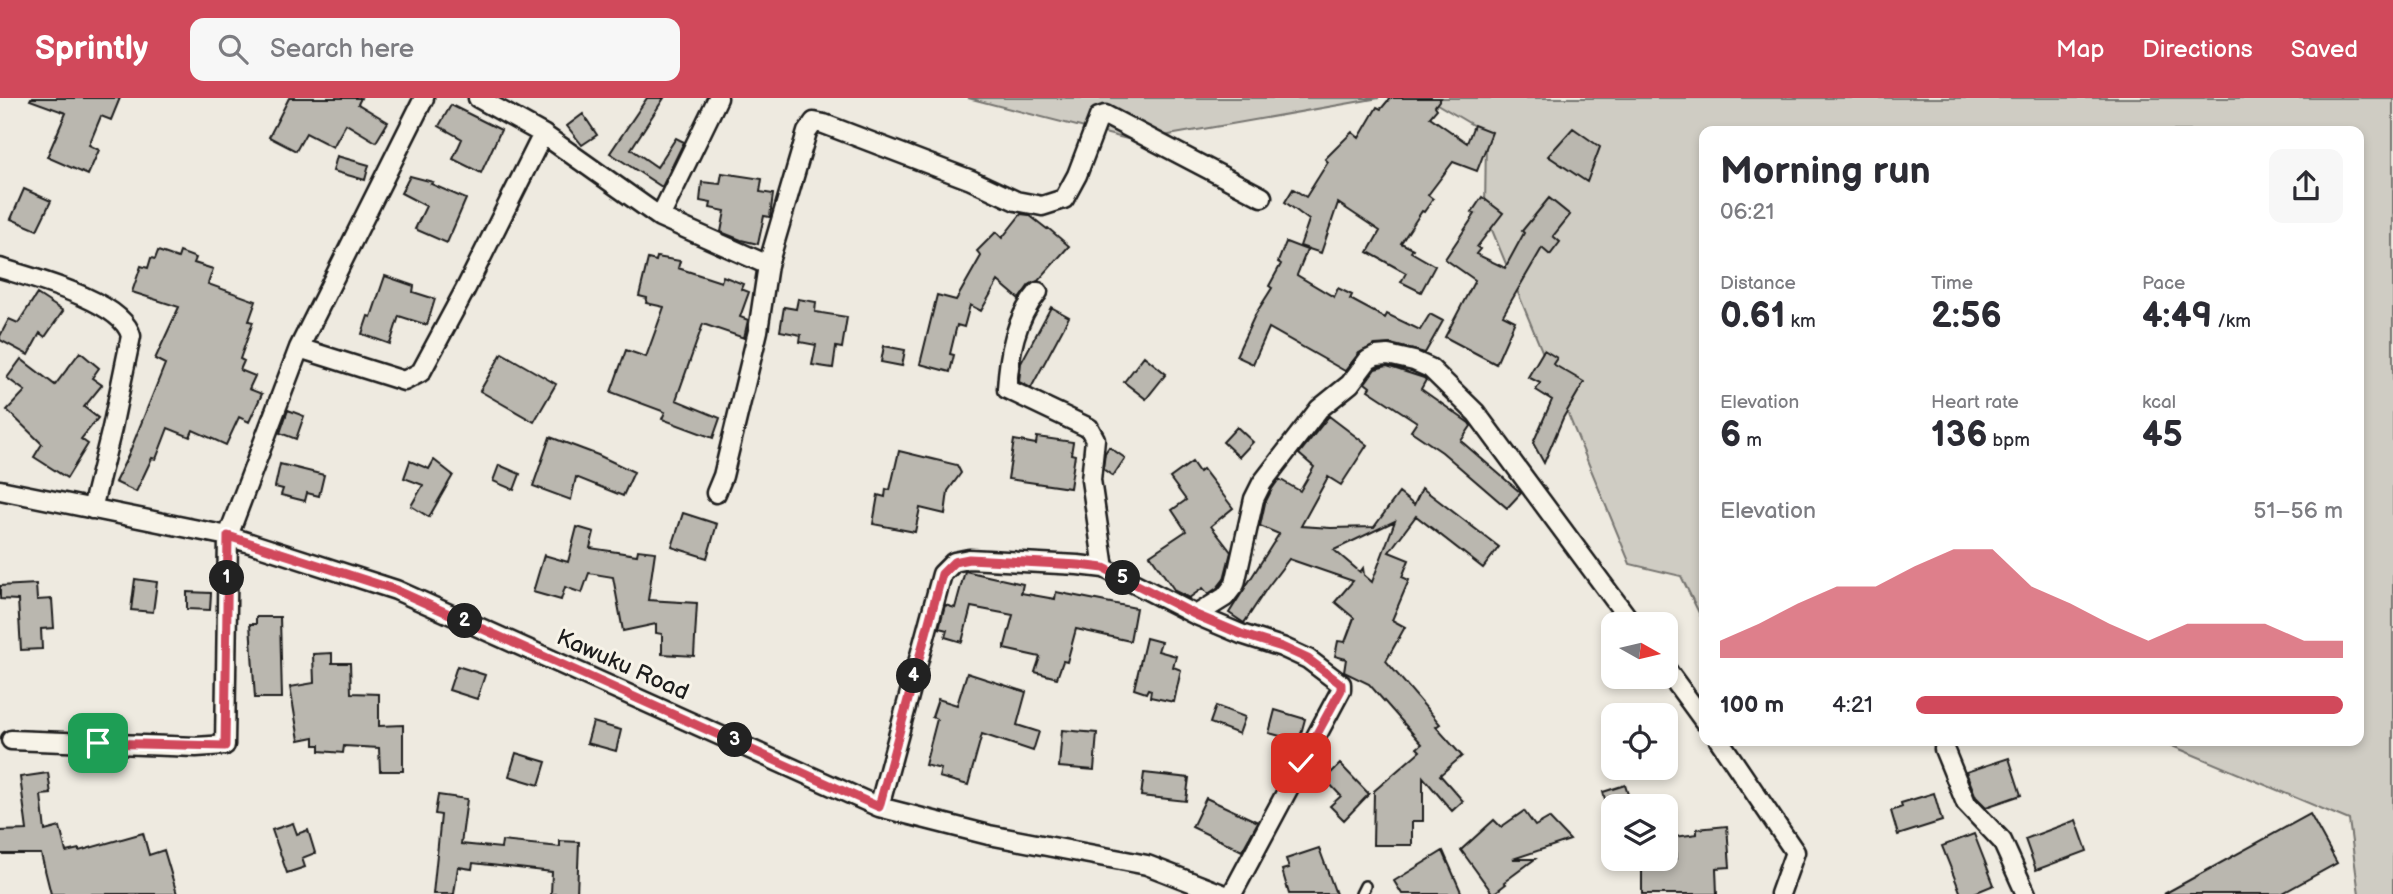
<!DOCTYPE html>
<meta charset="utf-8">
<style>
body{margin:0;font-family:"Balsamiq Sans",sans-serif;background:#f7f7f7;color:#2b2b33;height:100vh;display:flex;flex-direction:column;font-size:26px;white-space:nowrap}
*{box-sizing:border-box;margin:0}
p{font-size:23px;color:#7c7c81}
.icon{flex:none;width:38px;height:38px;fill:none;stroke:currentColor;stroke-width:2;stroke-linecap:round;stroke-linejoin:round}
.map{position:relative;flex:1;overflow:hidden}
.sheet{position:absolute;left:1699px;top:28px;width:665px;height:620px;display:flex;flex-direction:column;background:#fff;border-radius:14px;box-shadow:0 4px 10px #0003}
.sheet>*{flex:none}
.needle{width:46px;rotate:98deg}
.buttons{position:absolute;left:1601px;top:514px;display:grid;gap:14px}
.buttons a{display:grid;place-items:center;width:77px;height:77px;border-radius:14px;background:#fff;box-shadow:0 4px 10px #0003;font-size:35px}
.pin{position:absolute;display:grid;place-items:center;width:60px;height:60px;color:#fff;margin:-30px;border-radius:14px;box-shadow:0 4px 10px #0006}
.km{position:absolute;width:35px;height:35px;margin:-18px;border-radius:50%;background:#222;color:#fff;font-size:19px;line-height:35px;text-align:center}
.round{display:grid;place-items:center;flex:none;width:74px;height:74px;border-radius:14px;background:#f7f7f7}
.headline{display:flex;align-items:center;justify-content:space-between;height:119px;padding:0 21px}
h1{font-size:38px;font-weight:800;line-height:52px}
.figures{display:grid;grid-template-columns:repeat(3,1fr);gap:10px;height:119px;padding:7px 21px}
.figures div{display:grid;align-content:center}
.figures b{font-size:35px;font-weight:800}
.figures small{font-size:19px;font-weight:400}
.figures p{font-size:19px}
.chart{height:196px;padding:14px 21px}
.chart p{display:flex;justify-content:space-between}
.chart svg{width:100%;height:126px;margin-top:7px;fill:#d1495b;opacity:.7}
ul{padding:0 21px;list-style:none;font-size:23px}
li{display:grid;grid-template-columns:112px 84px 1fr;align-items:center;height:52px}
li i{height:18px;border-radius:9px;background:#d1495b}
header{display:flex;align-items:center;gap:42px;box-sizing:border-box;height:98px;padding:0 35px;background:#d1495b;color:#fff}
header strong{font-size:33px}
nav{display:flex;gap:38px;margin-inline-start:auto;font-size:24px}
.search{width:490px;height:63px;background:#f7f7f7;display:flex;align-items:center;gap:18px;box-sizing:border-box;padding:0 24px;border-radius:14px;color:#7c7c81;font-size:26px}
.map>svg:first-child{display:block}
.green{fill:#cfccc3;stroke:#767470;stroke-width:2}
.building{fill:#bab7af;stroke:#1c1c1c;stroke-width:2;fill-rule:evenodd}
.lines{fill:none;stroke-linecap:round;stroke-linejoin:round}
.service-casing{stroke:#1c1c1c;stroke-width:14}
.minor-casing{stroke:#1c1c1c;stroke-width:23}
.service{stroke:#f7f3e8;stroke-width:9}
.minor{stroke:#f7f3e8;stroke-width:18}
.route-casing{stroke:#fff;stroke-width:14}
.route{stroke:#d1495b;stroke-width:9}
.labels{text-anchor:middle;stroke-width:6;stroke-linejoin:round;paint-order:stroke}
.street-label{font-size:23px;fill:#1c1c1c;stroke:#f7f3e8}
</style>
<header>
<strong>Sprintly</strong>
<div class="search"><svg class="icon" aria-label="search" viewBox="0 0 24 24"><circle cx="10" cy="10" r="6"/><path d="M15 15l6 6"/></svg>Search here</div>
<nav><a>Map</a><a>Directions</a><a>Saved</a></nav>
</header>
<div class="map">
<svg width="2393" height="796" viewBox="0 0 2393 796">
<rect width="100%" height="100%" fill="#eeeae0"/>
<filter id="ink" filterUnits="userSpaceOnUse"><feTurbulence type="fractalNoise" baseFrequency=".0143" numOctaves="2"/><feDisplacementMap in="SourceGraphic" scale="14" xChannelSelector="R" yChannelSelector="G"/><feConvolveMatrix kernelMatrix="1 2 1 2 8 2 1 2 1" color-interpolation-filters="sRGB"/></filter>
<g filter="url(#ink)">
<path class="green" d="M968,0H1379L1135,43Z
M1427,0H2393V796H2359L2349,722L2158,642H2359V33H1704V525L1681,478L1630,466L1485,115L1486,35Z"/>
<path class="building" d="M31,0H120L111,22L101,18L89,47L99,52L88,77L47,59L66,15L30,2Z
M289,0H361L358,6L388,24L376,44L346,26L333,49L306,35L296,53L269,39Z
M647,0H664L631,51L657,69L676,40L684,44L662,89L610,55Z
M1390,0H1441L1435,8L1437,11L1430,19L1467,45L1474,27L1492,34L1477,73L1453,64L1428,97L1433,101L1424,114L1422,113L1401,145L1413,151L1411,154L1435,168L1421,194L1401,184L1406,175L1368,154L1380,133L1338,105L1321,155L1300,148L1309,122L1285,104L1293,91L1306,99L1328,64L1325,61L1352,34L1359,40L1377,9L1381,11Z
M451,7L501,32L481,75L453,61L462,41L439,28Z
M583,16L597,37L582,47L567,28Z
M1573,30L1600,49L1587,84L1548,58Z
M337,58L369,67L365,82L333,73Z
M722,75L762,81L760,94L773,96L770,119L764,118L758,146L741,142L721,134L725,113L710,110L711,105L700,103L702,84L720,86Z
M410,78L433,84L431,86L466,101L447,145L415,131L426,108L401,95Z
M24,91L51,103L37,132L11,121Z
M1482,99L1503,115L1477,149L1480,151L1476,156L1505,170L1524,135L1522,133L1549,100L1570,117L1553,138L1560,144L1550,157L1542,150L1503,217L1515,223L1496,266L1445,239L1475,182L1445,161L1475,116L1472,114Z
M1021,116L1029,117L1047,131L1048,130L1069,148L1038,183L1029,187L1019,201L998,183L981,213L970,207L964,229L957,227L950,256L954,257L950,274L920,266L937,197L956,202L981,158L977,153L996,134L1002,140Z
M1286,144L1307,152L1297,177L1334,199L1338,190L1352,197L1350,201L1385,220L1387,216L1420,232L1430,216L1443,223L1425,255L1391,246L1375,247L1359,255L1345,273L1269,230L1253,266L1236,258L1255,217L1272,190L1269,188L1281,166L1278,164Z
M158,153L178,160L180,154L196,160L194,165L213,171L208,186L256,203L249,223L253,224L240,261L244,263L240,272L255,278L249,291L262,296L249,324L239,319L226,347L193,332L190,339L168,330L156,361L152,360L136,394L115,384L128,358L165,266L155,261L179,209L132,194L141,168L148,170L151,160L155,161Z
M657,159L680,163L678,170L721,184L723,178L743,186L741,191L749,194L740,219L748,222L744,240L703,226L676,302L720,320L713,340L662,321L665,314L611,294L626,252L646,259L664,209L646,205L647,200L639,198L648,161L656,163Z
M385,178L414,188L413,194L435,201L427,227L399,218L390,246L362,236L368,218L371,219Z
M37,196L63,213L45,239L40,235L28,257L0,242V238L9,221L18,225Z
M798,201L816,204L815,214L847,219L842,250L836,249L833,270L812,267L816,247L800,244L801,237L780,233L784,209L796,211Z
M1051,209L1069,219L1031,290L1019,284L1021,265Z
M884,248L905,252L902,268L881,264Z
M1544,252L1557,260L1553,266L1584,284L1563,320L1544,365L1533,345L1552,302L1536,292L1540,285L1528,279Z
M80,254L99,270L92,280L102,287L84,309L98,320L81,341L88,346L67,380L34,359L42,346L7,312L25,293L7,280L21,261L55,287Z
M502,255L556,286L534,324L480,293Z
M1144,258L1166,276L1146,301L1124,284Z
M1387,268L1424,280L1426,282L1421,291L1469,325L1471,328L1461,343L1521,395L1507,410L1442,354L1411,333L1417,324L1368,292L1370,289L1365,285L1375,271Z
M288,312L304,318L296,341L280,335Z
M1329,318L1367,347L1341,387L1328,379L1301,428L1331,430L1374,429L1399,395L1414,407L1422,390L1499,449L1483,470L1416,418L1389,454L1409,462L1402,479L1409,482L1392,522L1405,529L1386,563L1440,626L1436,629L1462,658L1440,677L1463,703L1452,713L1423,679V723H1412V747H1373L1374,693L1420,653L1417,650L1422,646L1369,586L1344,574L1346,561L1335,558L1338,543L1345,544L1354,520L1335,504L1353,483L1289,461L1267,490L1244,525L1229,515L1279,436L1260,428L1265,405L1272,391L1279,381L1300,393L1314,369L1299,356ZM1395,423L1372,484L1364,477L1363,470L1360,474L1334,452Z
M1237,329L1253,344L1239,359L1223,344Z
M550,339L598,357L634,374L623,398L576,379L571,402L533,388Z
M1037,339L1073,344L1071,356L1075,357L1070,390L1008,381L1014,342L1036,346Z
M1109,349L1125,360L1113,378L1103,371L1105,355Z
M899,353L957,367L961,375L948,393L945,416L920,410L915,434L873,426L878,397L885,399L886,391L890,392Z
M434,362L453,377L429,419L411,408L423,387L404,380L410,363L429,371Z
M1192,364L1199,374L1203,371L1233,410L1211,428L1231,454L1224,481L1217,490L1208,496L1203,490L1189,500L1175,493L1150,457L1186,433L1172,412L1186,402L1170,380Z
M280,366L324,377L319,398L307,395L305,403L281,397L283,391L275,389Z
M499,367L520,376L514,392L493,383Z
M683,415L717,426L707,460L672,449Z
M577,429L594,434L590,450L637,457L638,452L655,454L648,502L697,505L694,558L662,556V536L656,535V526L623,533L613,479L589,475L582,495L565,489L561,502L533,494L544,457L568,464Z
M965,473L1023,486L1021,495L1055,501L1056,494L1136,510L1130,543L1076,531L1067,564L1063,563L1057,580L1035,574L1040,559L1004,551L1013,517L971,509L962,544L945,539L947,532L939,530L945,507L955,510Z
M135,481L157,484L153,514L131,512Z
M36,486L37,502L52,501L54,530L41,531L42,551L21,552L18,502L0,501V488Z
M187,494L211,495L210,512L187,511Z
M256,519H280L282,600H255L250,526H256Z
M1146,540L1161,544L1158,553L1176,558L1173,569L1181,572L1174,604L1150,599L1151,592L1148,591L1146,595L1134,591Z
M332,555V565H350L351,595L379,596V628L403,627V673H380L379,650L344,648L343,655L320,653V647H314V639L299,642L290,589L314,585L313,556Z
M457,568L485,577L477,601L449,592Z
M967,575L1026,594L1017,627L1039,634L1033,653L982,636L968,687L939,679L941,671L925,667L937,621L932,619L938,601L957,607Z
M1216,608L1245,619L1239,636L1210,625Z
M1275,612L1305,621L1299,643L1269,635Z
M593,624L621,632L616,653L587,645Z
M1062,632L1097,635L1094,672L1059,669Z
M516,655L546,664L539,687L509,678Z
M2009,660L2021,697L1986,709L1976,699L1966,674Z
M1340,666L1369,696L1344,722L1330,708L1341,698L1325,681Z
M48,675L51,696L41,697L45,733L60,729L66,754L79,751V753L143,735L149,757L164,752L177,796H51L41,756H0V733L27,732L20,679Z
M1144,675L1189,680L1186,703L1141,698Z
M1625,687L1632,709H1607L1603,694Z
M1934,695L1942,723L1898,737L1891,713L1902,709L1901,705Z
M438,697L467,701L461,746L501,750L502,743L560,749V743L579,744L577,796H551L552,774L473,765L472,771L458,769L454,796H433L441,717L435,716Z
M1206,700L1258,724L1242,753L1192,729Z
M1524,713L1535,728L1549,720L1570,742L1513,761H1535L1504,784L1506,786L1493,796L1461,752L1494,722L1501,729Z
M2310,716L2337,765L2281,796H2164Z
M2076,722L2087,753L2036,772L2025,741Z
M293,725L297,736L308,732L315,755L302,760L305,769L287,775L272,732Z
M1727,728L1730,769L1716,770L1717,796H1642V761H1676L1674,739L1697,736V731Z
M1974,736L1994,787L1972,796H1961L1942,748Z
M1319,750L1336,796H1289L1282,772L1289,770L1286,761Z
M1443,753L1462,796H1402L1394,783Z"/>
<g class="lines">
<defs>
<path id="service" d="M1361,796L1365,788"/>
<path id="minor" d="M478,0L543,36L660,119L768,167
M660,119L718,0
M0,170C32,180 123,203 131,238L112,330L92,411
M1038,194C1015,221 1009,256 1007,291L1089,330L1095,341L1091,382L1104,470
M299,250L404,283L421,274L465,192L543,36
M0,392L228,438L396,492L879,709L989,737L1147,767L1222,796
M716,395L723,378L758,233L768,167L807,34L814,24L824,26L971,82L1016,103L1042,108L1064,101L1077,77L1099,19L1105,17L1262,99
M1196,517L1225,499L1235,486L1254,401L1262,385L1319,311L1350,286L1368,262L1376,258L1388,257L1414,263L1430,270L1476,315L1633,527
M1666,571L1704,623
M11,642L196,649L225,647L228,438L299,250L424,0
M1719,642L1795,754L1780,796
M1944,651L1966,705L2002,743L2026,796
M879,709L942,476L954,464L969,461L1078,467L1104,470L1196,517L1241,536L1282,549L1308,561L1341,586V592L1232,796"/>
</defs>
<use href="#service" class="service-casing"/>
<use href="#minor" class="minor-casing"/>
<use href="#service" class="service"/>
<use href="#minor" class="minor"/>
</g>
</g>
<g class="lines" filter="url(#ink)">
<defs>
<path id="route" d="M98,645L225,648L228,438L396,492L879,709L942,476L954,464L969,461L1079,467L1104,470L1196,517L1241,536L1282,549L1308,561L1341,586V592L1301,665"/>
</defs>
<use href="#route" class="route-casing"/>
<use href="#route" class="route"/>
</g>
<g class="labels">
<g class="street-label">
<text transform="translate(623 566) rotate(24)" y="8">Kawuku Road</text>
</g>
</g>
</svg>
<div class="buttons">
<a><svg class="needle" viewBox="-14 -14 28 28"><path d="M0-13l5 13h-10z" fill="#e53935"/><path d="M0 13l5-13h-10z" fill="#7c7c81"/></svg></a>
<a><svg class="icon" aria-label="locate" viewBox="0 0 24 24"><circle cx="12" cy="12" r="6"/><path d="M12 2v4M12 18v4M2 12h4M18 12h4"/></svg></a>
<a><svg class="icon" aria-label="layers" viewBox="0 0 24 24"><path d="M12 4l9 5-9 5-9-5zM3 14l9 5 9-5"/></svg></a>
</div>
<div class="pin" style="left:98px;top:645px;background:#1e9e55"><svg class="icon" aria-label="arrive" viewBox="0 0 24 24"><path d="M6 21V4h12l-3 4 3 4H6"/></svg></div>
<div class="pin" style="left:1301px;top:665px;background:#d93025"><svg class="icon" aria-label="check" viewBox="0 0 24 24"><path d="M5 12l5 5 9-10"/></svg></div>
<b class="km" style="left:227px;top:480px">1</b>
<b class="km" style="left:465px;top:523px">2</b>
<b class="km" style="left:735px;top:642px">3</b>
<b class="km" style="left:914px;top:578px">4</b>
<b class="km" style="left:1123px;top:480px">5</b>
<section class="sheet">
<div class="headline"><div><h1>Morning run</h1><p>06:21</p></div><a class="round"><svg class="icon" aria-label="share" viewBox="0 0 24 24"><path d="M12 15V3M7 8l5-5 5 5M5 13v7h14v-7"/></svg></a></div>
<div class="figures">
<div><p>Distance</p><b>0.61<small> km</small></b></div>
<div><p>Time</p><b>2:56</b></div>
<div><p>Pace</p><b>4:49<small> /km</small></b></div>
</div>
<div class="figures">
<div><p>Elevation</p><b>6<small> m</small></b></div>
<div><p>Heart rate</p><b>136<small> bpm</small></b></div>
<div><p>kcal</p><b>45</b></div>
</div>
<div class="chart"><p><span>Elevation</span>51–56 m</p>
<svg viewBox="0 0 160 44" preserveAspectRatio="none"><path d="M0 44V38L10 32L20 25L30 19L40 19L50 12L60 6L70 6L80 19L90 25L100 32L110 38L120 32L130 32L140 32L150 38L160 38V44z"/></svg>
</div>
<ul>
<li><b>100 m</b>4:21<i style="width:100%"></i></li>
</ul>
</section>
</div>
